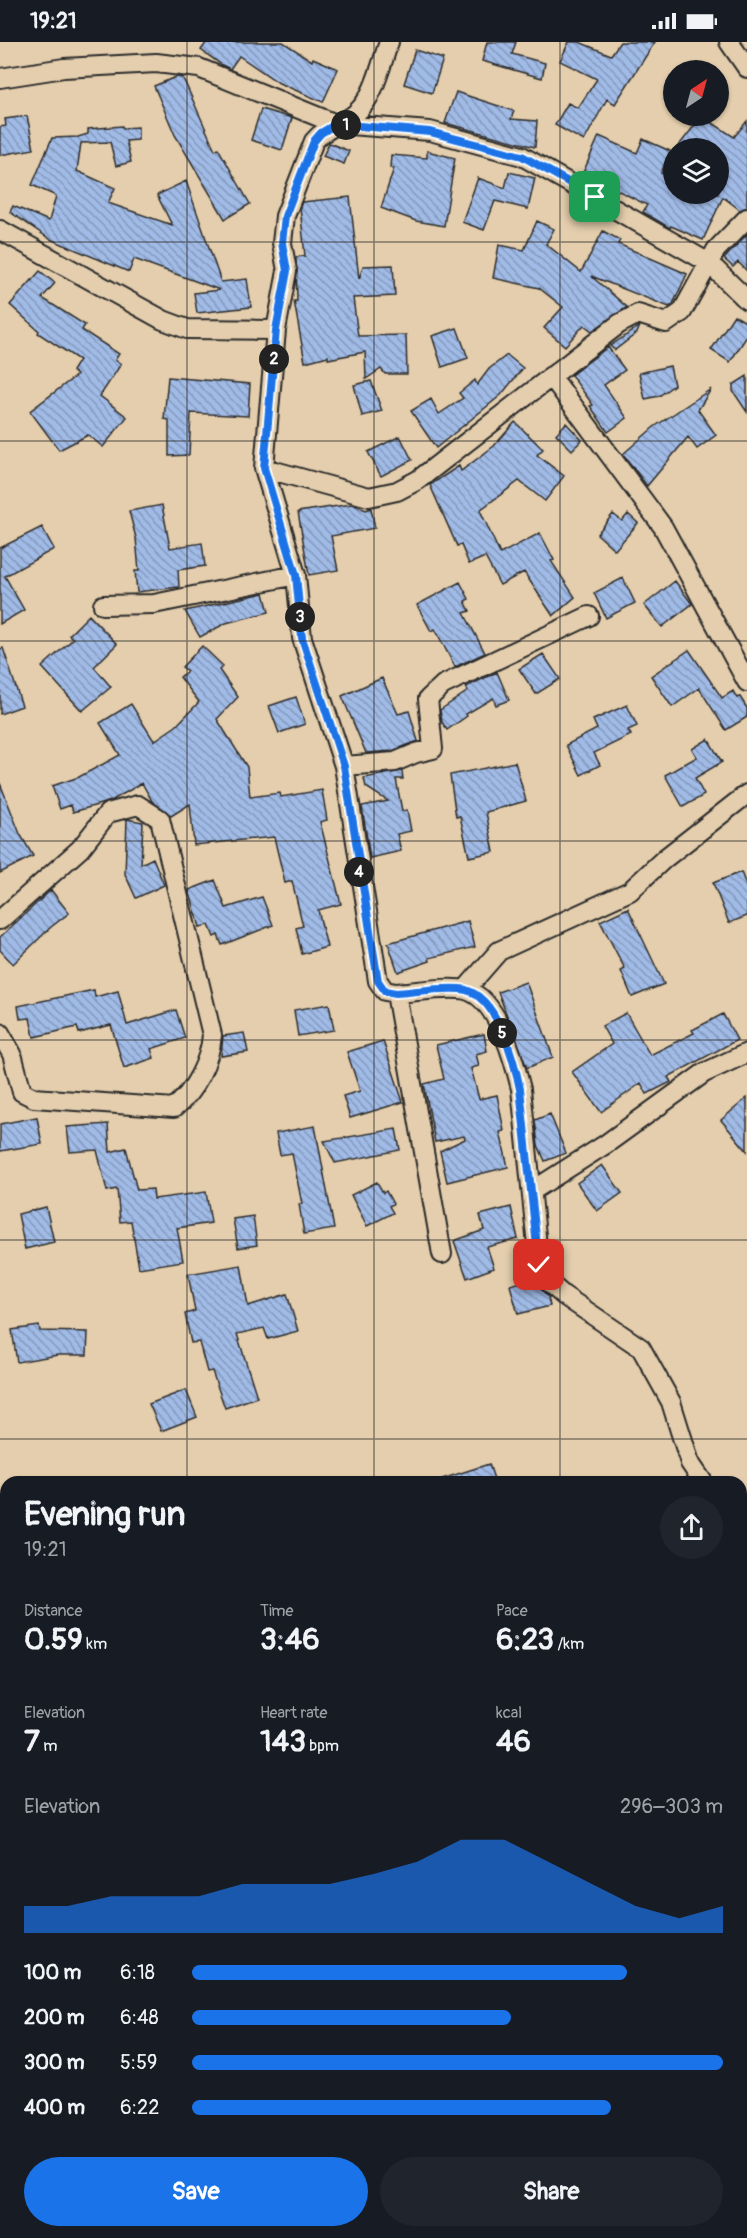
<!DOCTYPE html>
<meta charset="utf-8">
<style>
body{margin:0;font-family:Pangolin,sans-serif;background:#20242c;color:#f1f3f6;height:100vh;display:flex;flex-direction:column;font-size:22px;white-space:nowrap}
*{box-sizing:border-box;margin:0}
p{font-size:20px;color:#9ea1a6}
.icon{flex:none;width:33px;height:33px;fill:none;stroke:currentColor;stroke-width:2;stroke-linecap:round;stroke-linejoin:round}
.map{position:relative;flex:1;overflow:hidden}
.panel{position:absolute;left:0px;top:1434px;width:747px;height:762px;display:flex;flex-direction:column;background:#171b24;border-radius:18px 18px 0 0;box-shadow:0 2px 4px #0004}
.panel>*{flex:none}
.needle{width:39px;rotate:36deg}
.controls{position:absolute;left:663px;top:18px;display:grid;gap:12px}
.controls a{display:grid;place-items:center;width:66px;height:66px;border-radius:50%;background:#171b24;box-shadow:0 2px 4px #0004;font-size:30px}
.pin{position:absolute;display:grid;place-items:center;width:51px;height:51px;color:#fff;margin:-26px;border-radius:12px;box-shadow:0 3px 9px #0006}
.km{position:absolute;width:30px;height:30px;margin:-15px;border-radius:50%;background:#222;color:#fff;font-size:16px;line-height:30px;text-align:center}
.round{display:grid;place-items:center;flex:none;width:63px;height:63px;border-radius:32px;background:#20242c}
.summary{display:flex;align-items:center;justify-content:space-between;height:102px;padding:0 24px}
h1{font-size:33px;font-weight:800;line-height:45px}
.figures{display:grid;grid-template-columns:repeat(3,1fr);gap:9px;height:102px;padding:6px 24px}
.figures div{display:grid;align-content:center}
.figures b{font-size:30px;font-weight:800}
.figures small{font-size:16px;font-weight:400}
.figures p{font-size:16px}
.chart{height:168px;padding:12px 24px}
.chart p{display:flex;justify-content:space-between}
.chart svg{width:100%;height:108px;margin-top:6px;fill:#1a73e8;opacity:.7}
.primary-button{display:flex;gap:12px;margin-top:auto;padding:12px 24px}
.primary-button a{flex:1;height:69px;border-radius:36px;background:#1a73e8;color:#fff;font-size:24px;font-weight:800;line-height:69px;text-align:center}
.primary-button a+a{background:#20242c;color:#f1f3f6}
ul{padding:0 24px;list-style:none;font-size:20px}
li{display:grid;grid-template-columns:96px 72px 1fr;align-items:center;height:45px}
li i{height:15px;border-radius:8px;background:#1a73e8}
.status{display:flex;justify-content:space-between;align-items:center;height:42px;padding:0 30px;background:#171b24;direction:ltr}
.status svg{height:16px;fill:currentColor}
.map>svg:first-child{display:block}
.building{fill:url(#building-back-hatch);stroke:#2b2b2b;stroke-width:1.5}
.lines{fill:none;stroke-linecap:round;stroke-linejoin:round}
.minor-casing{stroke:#2b2b2b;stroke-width:22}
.minor{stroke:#e4cead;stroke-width:18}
.route-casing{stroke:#fff;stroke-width:12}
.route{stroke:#1a73e8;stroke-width:8}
.grid{fill:none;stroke:#2b2b2b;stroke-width:1.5;stroke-opacity:0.55}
</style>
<div class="status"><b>19:21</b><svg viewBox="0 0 49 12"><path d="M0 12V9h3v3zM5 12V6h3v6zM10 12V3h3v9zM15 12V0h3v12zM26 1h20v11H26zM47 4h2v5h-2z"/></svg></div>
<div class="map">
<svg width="747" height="2196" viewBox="0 0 747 2196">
<defs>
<pattern id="building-back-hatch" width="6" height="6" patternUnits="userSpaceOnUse" patternTransform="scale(1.5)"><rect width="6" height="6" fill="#a1bbe7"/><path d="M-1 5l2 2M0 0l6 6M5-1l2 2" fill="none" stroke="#8398bb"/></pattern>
</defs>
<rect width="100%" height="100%" fill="#e4cead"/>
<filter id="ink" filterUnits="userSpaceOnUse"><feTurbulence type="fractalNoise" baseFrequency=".0167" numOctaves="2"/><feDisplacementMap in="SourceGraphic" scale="12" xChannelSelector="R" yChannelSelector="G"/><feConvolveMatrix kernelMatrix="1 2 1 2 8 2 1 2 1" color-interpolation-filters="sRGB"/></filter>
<g filter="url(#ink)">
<path class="building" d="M207,0H283L312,19L313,16L338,27L323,60L279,41L239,14L230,27L222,23L201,8Z
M487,0H516L512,12L545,21L542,36L482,19Z
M569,0H579L611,13L620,0H655L615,62L607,57L584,99L555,83L568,61L578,66L597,37L560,19Z
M415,8L443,17L432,51L404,42Z
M176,35L183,36L215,108L218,106L250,162L225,177L175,93L154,44Z
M456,50L514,69L511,77L537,79L535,105L445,81Z
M261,67L292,76L282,108L251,98Z
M27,74L34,107L0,113V85L6,84L5,77Z
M702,74L734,95L747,79V165L740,168L723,155L703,198L671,184L670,186L643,170L647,163L583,131L599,94L637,111L643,97L670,109L661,131L674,137V152H718V106H677Z
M122,84L123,86L138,85V98L126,99L131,120L116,124L110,100L81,101L77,129L115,146L108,161L172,183L157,153L186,139L221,240L247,237L251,265L197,271L194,251L220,248L134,217L129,230L50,197L10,170L13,164L49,179L56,154L32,143L52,96L78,95L88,92V87Z
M329,101L349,109L344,122L323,114Z
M427,109L455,116L444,184L416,179L381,166L394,126H390L391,113L427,116Z
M509,130L535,136L528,167L495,159L484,188L462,180L478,136L505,146Z
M350,155L359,237L363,224L393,223L395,254L353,256L358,294L406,293L407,332H385L381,327L366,337L365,310L328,317V314L305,320L294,259H297L296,215L305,214L300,165L302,160Z
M537,179L554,187L546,202L581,230L603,189L620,198L618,202L687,232L673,262L669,265L591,234L627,265L592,289L584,283L565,304L544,286L563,265L539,246L493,236L499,203L524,208Z
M747,192V229L738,220L733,225L724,217Z
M40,229L55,241L42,256L85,283L82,288L119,312L115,318L121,322L100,354L127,375L103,405L88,393L59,408L30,369L77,333L72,329L79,318L38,291L39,289L10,263Z
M734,273L747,281V294L730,320L711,308Z
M640,284L637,291L615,308L610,304Z
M457,286L468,316L442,325L432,294Z
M608,305L625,328L604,343L627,376L608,390L590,364L593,363L571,333Z
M507,313L523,326L501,353L436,406L411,369L431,357L439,372L463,356L459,351L475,338L477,343L489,327Z
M670,324L674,343L659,354L645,357L639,331Z
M747,334V370L733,349V343Z
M168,335L250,342L248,374L191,371L189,413L169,414V378L164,377Z
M371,339L382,369L362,374L354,343Z
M711,347L698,368L716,393L697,407L688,395L647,444L623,412L654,385Z
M515,380L543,407L537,413L564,434L545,459L519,439L480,468L500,512L540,491L554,518L551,519L575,555L553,574L524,530L500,543L485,515L469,522L461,503L457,504L430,443L459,424L461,429L494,404Z
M566,381L582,398L572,408L556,392Z
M400,394L412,418L381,434L368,410Z
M352,462L366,468L371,466L375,486L331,494L338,528L309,533L298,470Z
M162,463L170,506L202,501L205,524L178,528L179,545L137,550L135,529H139L136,496L129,469Z
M613,472L622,479L628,472L638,481L615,508L597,492Z
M42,485L54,507L5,534L24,568L0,582V506Z
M623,536L635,561L606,576L594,551Z
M675,539L692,562L662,585L644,563Z
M460,540L469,557L465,559L470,569L464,571L485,611L455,625L435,587L431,589L417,563Z
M264,551L269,570L226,581L200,595L185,569Z
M89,573L117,602L94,625L111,645L82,669L42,625L73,597L69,593Z
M202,604L223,624L219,628L238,655L217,677L247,725L250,755L280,751L281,755L322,748L327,778L320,780L341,862L318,868L327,905L302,912L296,886L303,884L292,839L285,841L274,795L194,803L190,762L171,774L152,759L142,741L111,759L73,770L71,763L60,767L52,744L79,735L120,713L100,681L131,662L154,699L176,684L199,660L180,635L187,629L182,625Z
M3,606L22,664L0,672V607Z
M689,608L722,656L733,649L737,656L740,655L747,666V675L726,688L699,646L672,665L651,634Z
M543,612L560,637L536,652L519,627Z
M497,630L509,658L496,663L493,656L466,672L467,674L447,688L442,680L440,668L468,649L466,645Z
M382,636L398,672L409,669L418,699L392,709L366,711L342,654Z
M296,655L305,682L279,691L269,664Z
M627,663L637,684L628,688L631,693L594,711L600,723L581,733L566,703L597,687L593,678Z
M708,697L722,720L695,736L704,753L683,765L665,733L697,715L692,707Z
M515,720L526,759L486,770L494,810L469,815L460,774L456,775L450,733Z
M402,729L403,737H396L402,769L407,768L411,789L397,792L401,809L370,816L362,764L388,759L366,745L364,736Z
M0,741L20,792L33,814L0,831Z
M127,777L143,780L141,822L153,816L164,843L136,856L125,832Z
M741,830L747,846V874L729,881L713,841Z
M215,838L226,866L262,855L273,883L222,903L218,893L214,895L209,883L200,885L189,848Z
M51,848L69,871L51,885L13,922L0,908V895Z
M628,866L664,942L632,955L621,929L625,927L600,879Z
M468,879L475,905L429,916L430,919L398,930L388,901Z
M526,940L553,1015L527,1026L498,950Z
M94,948L95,955L118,949L127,983L176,968L185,996L151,1007L154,1016L124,1026L111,983L79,991L77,985L34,995L30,976L20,977L18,964Z
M329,962L334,988L298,994L294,968Z
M626,971L650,1013L694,991L692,988L723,972L737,998L668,1035L671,1040L647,1052L641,1041L601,1070L572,1030L612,1002L602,984Z
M244,991L248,1010L221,1014L223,994Z
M484,992L487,1009L476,1012L479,1024L471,1026L479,1057L497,1053L504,1089L500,1090L508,1125L447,1140L440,1109L465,1097L464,1094L435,1100L424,1042L444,1037L436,1003Z
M383,999L403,1060L350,1076L343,1054L360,1049L347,1010Z
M747,1056V1109L721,1078Z
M550,1072L566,1111L545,1119L538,1103L535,1078Z
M37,1075L42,1102L0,1109V1082Z
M108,1082L110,1110L126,1106L137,1148L153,1147L154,1157L206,1150L211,1181L177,1186L183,1219L139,1226L131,1179L120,1180L117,1147L107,1149L97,1108L70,1110L67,1085Z
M315,1084L334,1187L304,1192L299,1162H302L292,1111L280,1113L276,1091Z
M396,1087L400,1108L335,1121L324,1099Z
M602,1123L622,1151L597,1169L577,1141Z
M377,1140L383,1151L386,1149L393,1162L389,1164L393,1171L367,1184L351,1153Z
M46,1165L54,1200L25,1207L18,1172Z
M511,1165L518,1197L487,1205L494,1226L467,1236L454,1199L484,1188L480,1173Z
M253,1174L257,1203L238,1206L233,1177Z
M241,1223L248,1264L287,1252L298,1289L268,1297L264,1286L237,1292L257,1355L225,1366L212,1329L207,1330L199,1300L191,1301L185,1272L195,1269L188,1232Z
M533,1237L548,1255L550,1264L518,1272L510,1243Z
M39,1284L40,1289L88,1290L87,1313H58L17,1320L12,1288Z
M186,1348L197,1375L161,1389L149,1362Z
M489,1422L495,1440H443L442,1437Z"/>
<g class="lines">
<defs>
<path id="minor" d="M389,0C381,22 374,56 356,71C343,83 325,85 314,99L285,174L282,201L287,229L276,288L264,426L296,533L302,596L344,724L378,939L385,949L396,951C414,950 449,944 466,948C498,957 514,1018 521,1047L539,1223L547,1239L563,1253L641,1306L671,1360L690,1421L703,1440
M729,0L747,26
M0,36L64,26L156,21L199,26L336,82L430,89L522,114L709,221L747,258
M0,188L163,278L187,287L276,288
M551,334L663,485L747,640
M264,426L369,455L397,449L418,438L619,282L638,272L666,281L682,270L716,208L747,176
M103,563L154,562L296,533
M344,724L395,720L416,711L433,707L428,657L443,643L589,574
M0,878L80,807L108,771L138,763L160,777L212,993C210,1019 195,1049 174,1066L34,1056L22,1050L12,1012L0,991
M465,948L499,909L630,849L664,817L747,752
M396,951L442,1212
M532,1149L606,1102L704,1031L747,1011
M741,1520L747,1530
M0,1672L6,1676
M741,1757L747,1753
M533,2190L537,2196"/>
</defs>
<use href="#minor" class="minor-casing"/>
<use href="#minor" class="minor"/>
</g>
</g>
<g class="lines" filter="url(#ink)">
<defs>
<path id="route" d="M539,1223L520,1047C514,1018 498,957 466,948C449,944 414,950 396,951L385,949L378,939L344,724L302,596L296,533L264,426L276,288L287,229L282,201L285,174L314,99L321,91L336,82L430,90L522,114L595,155"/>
</defs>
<use href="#route" class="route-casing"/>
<use href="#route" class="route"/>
</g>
<path class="grid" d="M187,0V1440M374,0V1440M560,0V1440M0,200H747M0,399H747M0,599H747M0,799H747M0,998H747M0,1198H747M0,1397H747M0,1597H6M741,1597H747M0,1797H6M741,1797H747M0,1996H6M741,1996H747M187,2190V2196M374,2190V2196M560,2190V2196"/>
</svg>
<div class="controls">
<a><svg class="needle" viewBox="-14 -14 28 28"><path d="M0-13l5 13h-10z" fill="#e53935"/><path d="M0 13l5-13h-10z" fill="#9ea1a6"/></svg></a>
<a><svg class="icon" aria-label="layers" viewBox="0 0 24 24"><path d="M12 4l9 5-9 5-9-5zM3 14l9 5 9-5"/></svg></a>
</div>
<div class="pin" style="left:595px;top:155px;background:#1e9e55"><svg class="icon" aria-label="arrive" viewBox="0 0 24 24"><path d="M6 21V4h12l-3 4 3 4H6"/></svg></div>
<div class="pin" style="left:539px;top:1223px;background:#d93025"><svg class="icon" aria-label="check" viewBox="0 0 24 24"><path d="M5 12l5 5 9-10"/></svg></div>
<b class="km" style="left:346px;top:83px">1</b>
<b class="km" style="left:274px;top:317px">2</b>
<b class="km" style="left:300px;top:575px">3</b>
<b class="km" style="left:359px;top:830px">4</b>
<b class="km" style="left:502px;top:991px">5</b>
<section class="panel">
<div class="summary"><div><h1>Evening run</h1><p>19:21</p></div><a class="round"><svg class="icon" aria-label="share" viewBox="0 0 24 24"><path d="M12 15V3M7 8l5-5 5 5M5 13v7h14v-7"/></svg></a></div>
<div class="figures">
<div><p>Distance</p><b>0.59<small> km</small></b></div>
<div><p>Time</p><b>3:46</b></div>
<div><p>Pace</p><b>6:23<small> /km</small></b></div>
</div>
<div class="figures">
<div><p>Elevation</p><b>7<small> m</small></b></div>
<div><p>Heart rate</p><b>143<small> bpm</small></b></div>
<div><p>kcal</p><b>46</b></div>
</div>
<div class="chart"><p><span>Elevation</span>296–303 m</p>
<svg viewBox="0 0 160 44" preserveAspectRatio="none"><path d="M0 44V33L10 33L20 29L30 29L40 29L50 24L60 24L70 24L80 20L90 15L100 6L110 6L120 15L130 24L140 33L150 38L160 33V44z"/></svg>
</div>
<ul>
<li><b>100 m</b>6:18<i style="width:82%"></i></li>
<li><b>200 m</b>6:48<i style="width:60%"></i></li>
<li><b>300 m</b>5:59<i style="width:100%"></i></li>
<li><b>400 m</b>6:22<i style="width:79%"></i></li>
</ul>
<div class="primary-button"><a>Save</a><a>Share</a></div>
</section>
</div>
